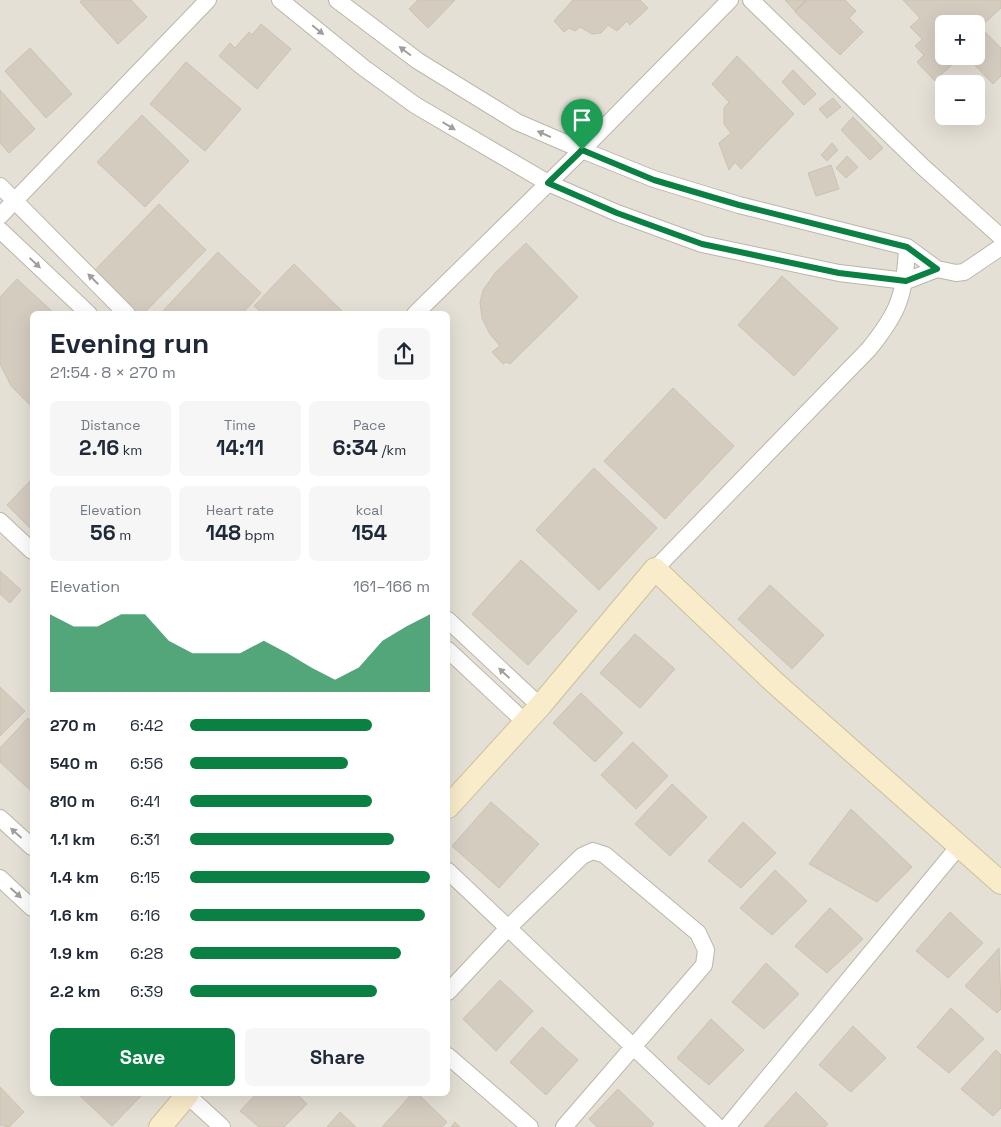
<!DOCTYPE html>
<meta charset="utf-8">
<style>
body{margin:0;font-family:"Space Grotesk",sans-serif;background:#f6f6f7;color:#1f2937;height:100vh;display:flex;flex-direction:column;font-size:19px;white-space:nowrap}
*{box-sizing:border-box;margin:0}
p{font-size:16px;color:#747a83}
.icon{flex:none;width:28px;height:28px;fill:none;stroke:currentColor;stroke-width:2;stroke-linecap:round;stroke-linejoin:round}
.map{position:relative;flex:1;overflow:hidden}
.details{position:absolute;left:30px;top:311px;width:420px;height:785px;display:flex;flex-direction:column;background:#fff;border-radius:8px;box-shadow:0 5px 20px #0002}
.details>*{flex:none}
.buttons{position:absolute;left:935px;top:15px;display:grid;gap:10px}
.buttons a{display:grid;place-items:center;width:50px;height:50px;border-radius:8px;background:#fff;box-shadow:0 5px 20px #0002;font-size:25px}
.pin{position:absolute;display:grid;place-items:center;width:42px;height:42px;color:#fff;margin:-51px -21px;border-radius:50% 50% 50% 0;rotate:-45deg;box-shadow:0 0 5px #0007}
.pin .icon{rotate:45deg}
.round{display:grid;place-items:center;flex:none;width:52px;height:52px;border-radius:8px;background:#f6f6f7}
.head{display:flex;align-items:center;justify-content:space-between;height:85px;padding:0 20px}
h1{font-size:28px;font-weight:700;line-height:38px}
.stats{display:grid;grid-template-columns:repeat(3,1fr);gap:8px;height:85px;padding:5px 20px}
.stats div{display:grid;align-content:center;border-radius:8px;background:#f6f6f7;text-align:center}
.stats b{font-size:21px;font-weight:700}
.stats small{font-size:14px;font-weight:400}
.stats p{font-size:14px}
.chart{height:140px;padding:10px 20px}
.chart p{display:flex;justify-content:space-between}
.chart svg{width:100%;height:90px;margin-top:5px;fill:#0b8043;opacity:.7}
.button{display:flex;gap:10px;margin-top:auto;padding:10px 20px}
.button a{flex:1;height:58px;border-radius:8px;background:#0b8043;color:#fff;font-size:20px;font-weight:700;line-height:58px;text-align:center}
.button a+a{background:#f6f6f7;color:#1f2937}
ul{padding:0 20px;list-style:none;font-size:16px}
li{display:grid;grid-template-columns:80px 60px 1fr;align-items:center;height:38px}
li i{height:12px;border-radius:6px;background:#0b8043}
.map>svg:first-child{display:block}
.residential{fill:#e5e0d5;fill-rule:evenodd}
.building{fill:#d5ccc0;stroke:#ccc1b1}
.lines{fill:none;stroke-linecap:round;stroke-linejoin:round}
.street-casing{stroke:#bcb5aa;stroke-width:18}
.secondary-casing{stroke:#cdbf9b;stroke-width:24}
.street{stroke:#fff;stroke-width:16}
.secondary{stroke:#f9ecca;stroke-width:22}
.oneway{fill:#a29e9b}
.route-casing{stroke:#fff;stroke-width:10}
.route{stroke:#0b8043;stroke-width:6}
</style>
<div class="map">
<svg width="1001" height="1127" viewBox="0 0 1001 1127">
<rect width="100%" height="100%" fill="#f1eee7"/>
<path class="residential" d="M0,0H1001V1127H0ZM944,24H976V56H944ZM944,84H976V116H944ZM32,314H448V1094H32Z"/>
<path class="building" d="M82,0H131L147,17L118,44L80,2Z
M418,0H455L428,28L409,9Z
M573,0H640L648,8L630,25L627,21L617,31L608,25L601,33L592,34L580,27L575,31L569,28L564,32L554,21Z
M785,0H806L795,11Z
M807,0H845L856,11L849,18L863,32L840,55L795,12Z
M903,0H1001V8L976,31V24H944V56H961L935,81L917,62L924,55L915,46L922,39L910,27L920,18Z
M261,24L291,49L257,89L219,56L230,43L235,48L249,32L252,35Z
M981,28L1001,48V76L993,84L966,56H976V33Z
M30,48L72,94L46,118L5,71Z
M737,56L794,114L741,169L735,162L729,170L719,143L731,133L724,124V108L729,102L712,84Z
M186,62L241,109L205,151L150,104Z
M793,70L816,94L804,105L782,82Z
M0,90L35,129L9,153L0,143Z
M833,98L841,107L827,118L819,109Z
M142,115L189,161L145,207L97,162Z
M853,117L883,148L870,160L841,130Z
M832,143L838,150L827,161L821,155Z
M847,156L858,167L846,178L836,168Z
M831,165L839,189L816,196L808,173Z
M159,204L206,250L143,314H135L93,272Z
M526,243L578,297L510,364L506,362L503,364L492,352L500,346L490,334L482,318L480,303L483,290L496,272Z
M218,252L261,293L242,314H160Z
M294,264L345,314H263L254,306Z
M782,276L838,328L794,376L738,325Z
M17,279L55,314H32V407L11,386L0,364V297Z
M673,388L734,446L665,519L604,461Z
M594,468L657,528L599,590L536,530Z
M32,479V530L7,505Z
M521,560L577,611L528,665L472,614Z
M0,571L21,590L10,603L0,594Z
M770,585L824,635L792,669L738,619Z
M635,634L675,669L640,708L600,673Z
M0,687L25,711L0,736Z
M581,693L623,733L595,762L553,723Z
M28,718L32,723V792L0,762V748Z
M633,742L668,776L636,809L601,775Z
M672,784L707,817L670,856L635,824Z
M491,802L539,844L499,888L452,846Z
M851,809L912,867L877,902L809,864Z
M743,822L776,853L741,888L708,861Z
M775,870L807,901L772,935L740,908Z
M830,908L863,939L827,973L795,946Z
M950,912L983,943L948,978L916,951Z
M999,948L1001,1009L997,1013L965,986Z
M766,963L799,994L764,1029L732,1002Z
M500,980L533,1011L496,1051L463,1019Z
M951,1008L984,1039L949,1073L917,1047Z
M711,1019L744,1050L709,1085L677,1058Z
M853,1026L886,1058L851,1092L819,1065Z
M542,1027L578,1060L546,1095L510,1062Z
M996,1050L1001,1055V1108L993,1116L961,1089Z
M0,1087L24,1112L9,1127L0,1125Z
M618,1089L654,1124L651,1127H597L589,1119Z
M796,1092L828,1124L825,1127H764Z
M78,1094H143L112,1126Z
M256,1094H297L307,1104L284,1127H259L240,1111Z
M412,1094H418L447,1122L442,1127H382Z
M340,1112L356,1127H327Z
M455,1122L460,1127H451Z"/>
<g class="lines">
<defs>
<path id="street" d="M280,0L364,68L415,105L548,183L617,213L702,244L839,273L906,281L937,269
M337,0L418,61L517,122L582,150L654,179L739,205L907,247L937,269L956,273L964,272L1001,247
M751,0L923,167L1001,237
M0,186L127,314
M0,216L208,0
M0,230L89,314
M415,314L582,150L730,0
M0,521L32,551
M655,569L869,349C899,312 905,295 907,247
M448,620L540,706
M448,650L525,722
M0,818L32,847
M448,871L718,1127
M0,878L32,908
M448,992L509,927L582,856L593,851L605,855L698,933L706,950L704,965L564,1127
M448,1056L530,1127
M187,1095L222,1127
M727,1127L959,846"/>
<path id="secondary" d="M448,807L540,706L655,569L774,682L1001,883
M160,1127L188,1094"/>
</defs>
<use href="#street" class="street-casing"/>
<use href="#secondary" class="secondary-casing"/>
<use href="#street" class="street"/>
<use href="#secondary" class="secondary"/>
</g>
<defs><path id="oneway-solid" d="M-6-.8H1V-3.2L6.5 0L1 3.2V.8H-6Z" transform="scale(1.25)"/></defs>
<g class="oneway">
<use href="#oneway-solid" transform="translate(318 30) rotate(39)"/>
<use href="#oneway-solid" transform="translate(405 51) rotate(-143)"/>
<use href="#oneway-solid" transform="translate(449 126) rotate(31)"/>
<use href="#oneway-solid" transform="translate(544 134) rotate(-156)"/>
<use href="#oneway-solid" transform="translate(35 263) rotate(43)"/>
<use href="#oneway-solid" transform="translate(93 279) rotate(-135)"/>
<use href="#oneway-solid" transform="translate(504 673) rotate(-137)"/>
<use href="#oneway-solid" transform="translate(16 833) rotate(-138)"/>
<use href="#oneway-solid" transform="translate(16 893) rotate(42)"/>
</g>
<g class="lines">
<defs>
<path id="route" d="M582,150L654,180L739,205L907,247L937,269L906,281L839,273L702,244L617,213L548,183Z"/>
</defs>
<use href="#route" class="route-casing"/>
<use href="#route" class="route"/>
</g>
</svg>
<div class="buttons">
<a>+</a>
<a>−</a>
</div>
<div class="pin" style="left:582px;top:150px;background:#1e9e55"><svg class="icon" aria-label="arrive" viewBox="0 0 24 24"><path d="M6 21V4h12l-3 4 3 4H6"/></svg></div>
<section class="details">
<div class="head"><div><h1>Evening run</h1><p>21:54 · 8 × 270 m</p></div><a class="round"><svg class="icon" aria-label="share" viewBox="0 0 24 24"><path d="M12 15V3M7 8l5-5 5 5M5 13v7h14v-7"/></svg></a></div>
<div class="stats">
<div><p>Distance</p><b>2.16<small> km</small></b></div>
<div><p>Time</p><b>14:11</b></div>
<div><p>Pace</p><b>6:34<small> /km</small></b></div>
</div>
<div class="stats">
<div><p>Elevation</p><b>56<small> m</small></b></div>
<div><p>Heart rate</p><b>148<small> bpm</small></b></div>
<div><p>kcal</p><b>154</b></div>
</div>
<div class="chart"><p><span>Elevation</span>161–166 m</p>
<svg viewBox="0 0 160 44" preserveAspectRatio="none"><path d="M0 44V6L10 12L20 12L30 6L40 6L50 19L60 25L70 25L80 25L90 19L100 25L110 32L120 38L130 32L140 19L150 12L160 6V44z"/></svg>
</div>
<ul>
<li><b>270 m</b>6:42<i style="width:76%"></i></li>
<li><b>540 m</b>6:56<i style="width:66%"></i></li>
<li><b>810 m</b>6:41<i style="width:76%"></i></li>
<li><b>1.1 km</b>6:31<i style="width:85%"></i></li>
<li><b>1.4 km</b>6:15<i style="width:100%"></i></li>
<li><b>1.6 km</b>6:16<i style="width:98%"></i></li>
<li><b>1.9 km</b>6:28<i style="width:88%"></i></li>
<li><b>2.2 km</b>6:39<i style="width:78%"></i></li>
</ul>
<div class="button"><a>Save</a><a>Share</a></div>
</section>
</div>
